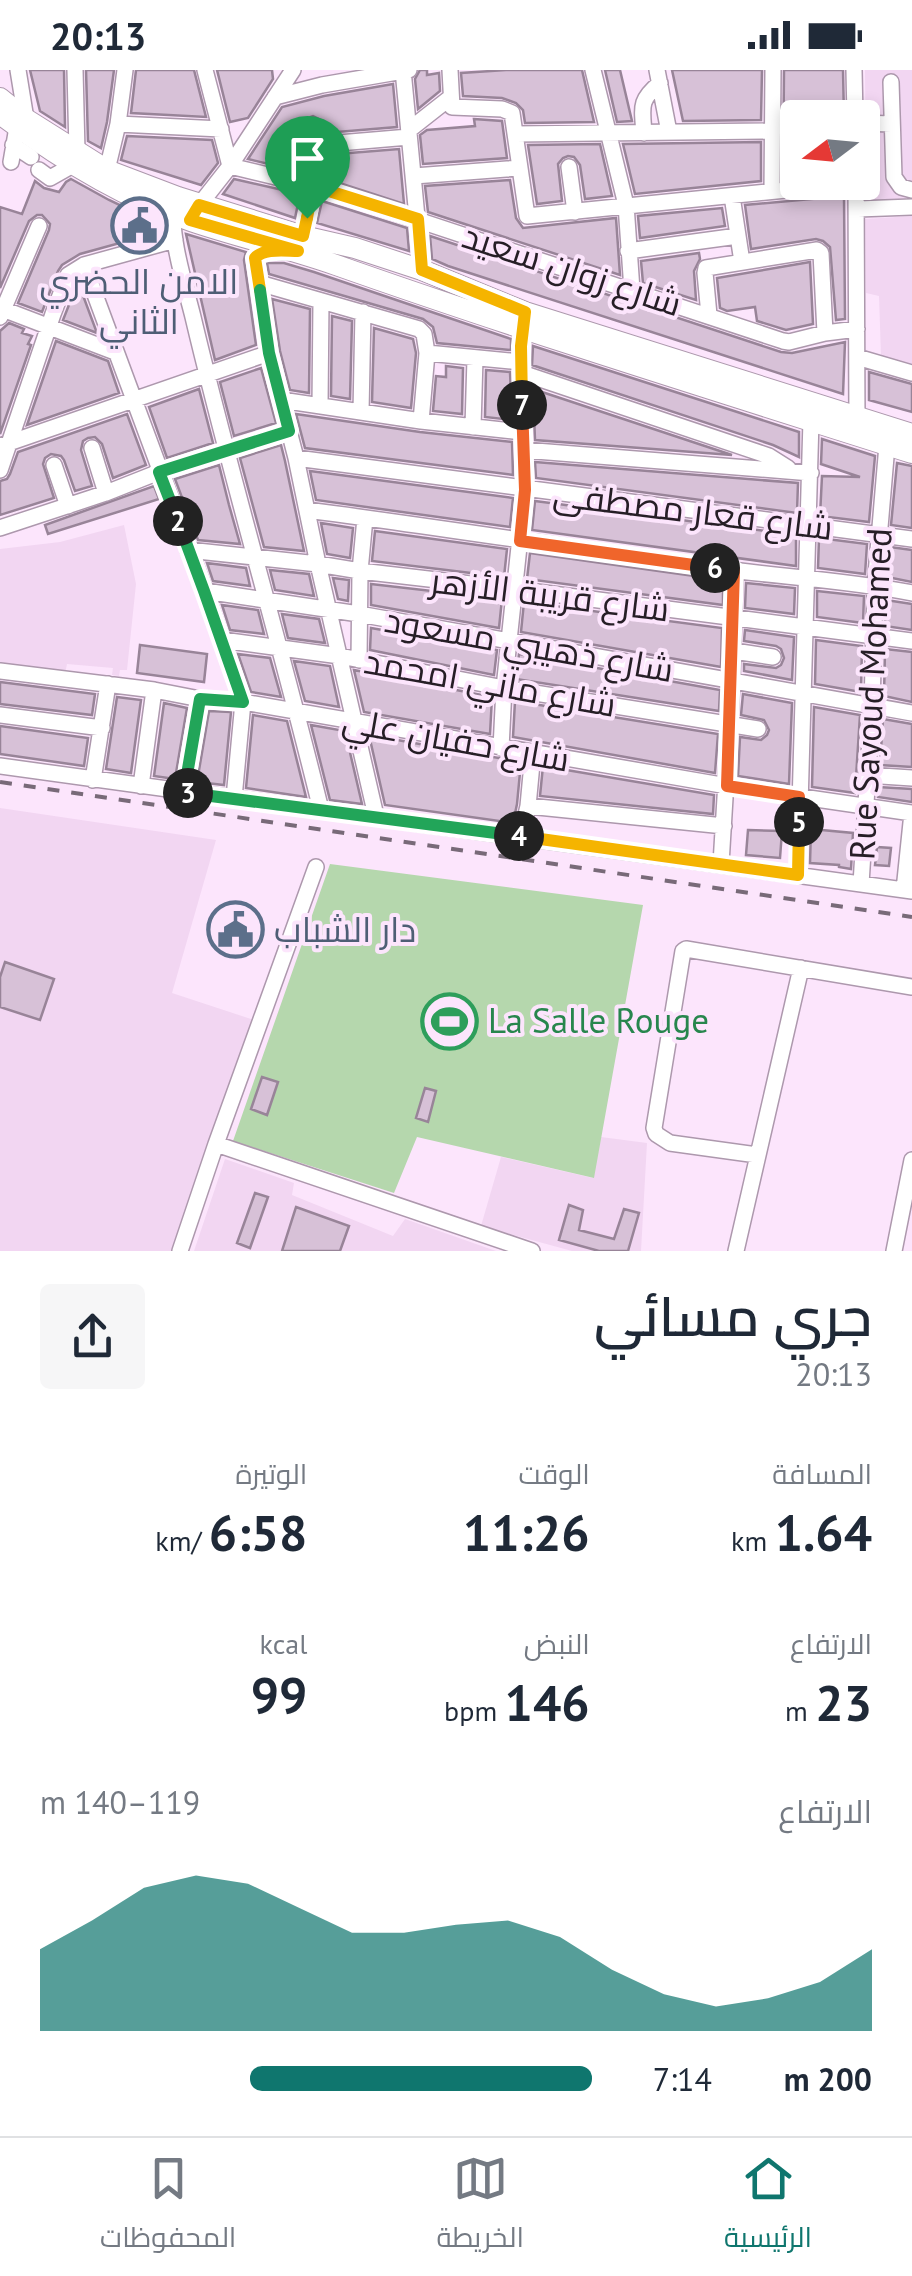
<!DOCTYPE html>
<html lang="ar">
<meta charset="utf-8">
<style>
body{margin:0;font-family:"PT Sans",Cairo,sans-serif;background:#f6f6f7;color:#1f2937;direction:rtl;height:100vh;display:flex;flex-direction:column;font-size:38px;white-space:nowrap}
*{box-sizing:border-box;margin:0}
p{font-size:32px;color:#747a83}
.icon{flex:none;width:55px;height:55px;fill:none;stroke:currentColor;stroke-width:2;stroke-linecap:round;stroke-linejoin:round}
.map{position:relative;height:1181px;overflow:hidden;direction:ltr}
.sheet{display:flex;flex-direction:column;background:#fff;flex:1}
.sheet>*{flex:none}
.needle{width:65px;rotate:254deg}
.controls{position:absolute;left:780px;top:30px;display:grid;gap:20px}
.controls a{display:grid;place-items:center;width:100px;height:100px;border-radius:10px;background:#fff;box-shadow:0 5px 15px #0003;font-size:50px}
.pin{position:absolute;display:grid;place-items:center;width:85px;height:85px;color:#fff;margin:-102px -42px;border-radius:50% 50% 50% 0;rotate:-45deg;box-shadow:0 0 10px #0007}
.pin .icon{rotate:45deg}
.km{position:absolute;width:50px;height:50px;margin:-25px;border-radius:50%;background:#222;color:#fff;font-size:28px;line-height:50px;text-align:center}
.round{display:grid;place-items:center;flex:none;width:105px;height:105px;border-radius:10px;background:#f6f6f7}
.headline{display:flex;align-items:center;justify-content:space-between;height:170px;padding:0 40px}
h1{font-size:55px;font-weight:600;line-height:75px}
.stats{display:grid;grid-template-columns:repeat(3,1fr);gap:15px;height:170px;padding:10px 40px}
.stats div{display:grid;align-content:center}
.stats b{font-size:50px;font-weight:600}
.stats small{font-size:28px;font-weight:400}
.stats p{font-size:28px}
.chart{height:280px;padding:20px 40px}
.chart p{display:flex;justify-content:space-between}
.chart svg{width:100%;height:180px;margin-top:10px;fill:#0f766e;opacity:.7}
ul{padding:0 40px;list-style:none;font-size:32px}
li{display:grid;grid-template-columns:160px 120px 1fr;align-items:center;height:75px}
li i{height:25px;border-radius:12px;background:#0f766e}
.status{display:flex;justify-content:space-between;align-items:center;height:70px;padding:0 50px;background:#fff;direction:ltr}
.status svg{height:28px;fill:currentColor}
.tab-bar{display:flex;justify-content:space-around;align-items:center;height:140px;border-top:2px solid #e0e1e3;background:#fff;font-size:28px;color:#747a83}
.tab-bar a{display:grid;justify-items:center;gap:5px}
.tab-bar .selected{color:#0f766e}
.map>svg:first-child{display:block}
.built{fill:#f2d6f2}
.green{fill:#b5d7ad}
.building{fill:#d7c1d7;stroke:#988498;stroke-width:2.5}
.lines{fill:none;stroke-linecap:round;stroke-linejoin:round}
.minor-casing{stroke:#ad98ad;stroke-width:18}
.major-casing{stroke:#ad98ad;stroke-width:22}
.minor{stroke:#fff;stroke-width:15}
.major{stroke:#fff;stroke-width:20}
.rail{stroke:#786a78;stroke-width:4;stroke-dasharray:12 12;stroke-linecap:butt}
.split-1-casing{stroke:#fff;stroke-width:20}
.split-2-casing{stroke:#fff;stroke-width:20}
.split-3-casing{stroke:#fff;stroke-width:20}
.split-4-casing{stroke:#fff;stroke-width:20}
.split-5-casing{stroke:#fff;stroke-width:20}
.split-6-casing{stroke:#fff;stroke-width:20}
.split-7-casing{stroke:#fff;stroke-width:20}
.split-8-casing{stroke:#fff;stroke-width:20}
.split-1{stroke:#f5b400;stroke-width:12}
.split-2{stroke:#22a559;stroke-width:12}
.split-3{stroke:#22a559;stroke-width:12}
.split-4{stroke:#22a559;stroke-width:12}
.split-5{stroke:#f5b400;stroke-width:12}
.split-6{stroke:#f0652b;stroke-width:12}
.split-7{stroke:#f0652b;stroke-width:12}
.split-8{stroke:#f5b400;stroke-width:12}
.labels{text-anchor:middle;stroke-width:8;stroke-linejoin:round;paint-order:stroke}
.street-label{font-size:35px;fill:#261e26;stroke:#fce5fc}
.service-label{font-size:35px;fill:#4e5e75;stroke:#fce5fc}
.leisure-label{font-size:35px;fill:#27864d;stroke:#fce5fc;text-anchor:start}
</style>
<div class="status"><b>20:13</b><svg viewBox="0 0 49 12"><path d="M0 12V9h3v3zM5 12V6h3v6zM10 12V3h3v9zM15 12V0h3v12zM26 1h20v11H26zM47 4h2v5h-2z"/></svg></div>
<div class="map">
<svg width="912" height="1181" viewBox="0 0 912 1181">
<rect width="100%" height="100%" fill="#fce5fc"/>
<path class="built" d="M865,0H912V129L866,131Z
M912,146V296L881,286L879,226L866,223L865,149Z
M124,455L136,514L127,600H120L119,606L112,605L113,598L67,594L65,604L0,594V479L60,472Z
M0,738L216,770L172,923L254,950L173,1181H0Z
M601,1067L647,1073L641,1181H572L481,1156L501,1087L593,1108Z
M225,1089L294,1113L292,1125L393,1166L405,1149L496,1181H194Z"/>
<path class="green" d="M330,794L643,835L594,1108L417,1067L394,1123L233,1071Z"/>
<path class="building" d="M30,0H64L65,57L40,41Z
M86,0H114L107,52L101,78L88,71Z
M136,0H194L206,47L131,43Z
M217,0H272L273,9L248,48L230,52Z
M420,0H427V5L439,3L440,21L418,39L415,9Z
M506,0H582L594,52L525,53L523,40L516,33L502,28L463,26L461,3Z
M605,0H620L632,51L617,52Z
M672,0H762L761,50L683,51Z
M784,0H843L844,48H798V108L783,109Z
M393,14L397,57L325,63L323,51L313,46L308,48L303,56L302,102L248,89L282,37L324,26Z
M474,49L502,51L507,88L423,94L420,65L427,60L475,56Z
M127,66L212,70L218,93L201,115L121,90Z
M761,72V111L635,124L623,74Z
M600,74L612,126L585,129L580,95L574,87L568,86L563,88L558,94L562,131L537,134L528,75Z
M399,79L404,134L324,108L325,85Z
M71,109L109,130L157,153L160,162L80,184L62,195L58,201L42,242L18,233L49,160L50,154L42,145H37L29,151L0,218V137L22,144L35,111L44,118L59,122L66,112Z
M234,109L300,124L295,148L223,124Z
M510,110L516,148L523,158L616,148L620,205L428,142L425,116Z
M844,126L845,249L836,250L830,177L823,171L816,169L751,179L745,135Z
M322,131L407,158L409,181L317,153Z
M722,138L725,156L640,168L638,146Z
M186,164L246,182L244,190L256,275L215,290Z
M430,166L781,282L792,283L845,272L843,324L448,196L432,189Z
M699,183L700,189L694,201L696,230L643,213L641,191Z
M810,192L813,254L786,260L757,251L755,237L727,241L720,238L717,208Z
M267,193H284L314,202L511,269V280L437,273L433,257L423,249L269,204Z
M78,212L97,263L63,250Z
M272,229L310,239L309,323L290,320L280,281Z
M332,246L352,251L350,329L331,326Z
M9,253L24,259L22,263L32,266L28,274L31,275L0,364V261Z
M374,258L413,269L416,283L411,338L372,332Z
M56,271L108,291L119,323L27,355Z
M533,276L799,362V387L773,375L532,295Z
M446,296L463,298L462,344L433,341L436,306L446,307Z
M261,298L276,353L234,366L220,312Z
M486,300L510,302L512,350L485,347Z
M869,302L912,314V342L869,330Z
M199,319L213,373L167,388L149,337Z
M533,319L732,385L535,370Z
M127,344L146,395L113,408L102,374L95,367L88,368L83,371L81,380L92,416L75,421L64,390L61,386L51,384L45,388L43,394L54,428L0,445V411L7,409L10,404L18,382Z
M296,344L420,362L512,372L513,405L305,378Z
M822,369L875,386L869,452L820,446L822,406L860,407L821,394Z
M281,375L285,391L304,481L264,477L240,388Z
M535,392L798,413L797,443L536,408Z
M897,393L912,396V458L891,455Z
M219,395L229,435L240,474L198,470L175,409Z
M310,401L513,428L510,457L316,430Z
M154,416L159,429L48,464L45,455Z
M535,431L796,465V496L532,460Z
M321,453L353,458L350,488L327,484Z
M375,461L507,479L504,507L372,491Z
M819,468L867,474L865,504L818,498Z
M890,477L912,480V512L887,507Z
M530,483L723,510V535L527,509Z
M207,493L246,498L250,516L213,511Z
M270,500L309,504L314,526L275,520Z
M333,508L349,510L348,531L338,529Z
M746,513L795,518L794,544L745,538Z
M371,514L502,529L499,558L371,535Z
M817,521L864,526L863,553L817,547Z
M886,530L912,534V560L885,556Z
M524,532L722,558L721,597L521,562Z
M222,535L258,540L264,564L230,560Z
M282,544L319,549L325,573L288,568Z
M371,558L497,580L494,605L370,580Z
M745,560L794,567L792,610L744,601V594L776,598L781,595L784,588L781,579L776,576L744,571Z
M816,570L862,576L861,622L815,614Z
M140,575L207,584L204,612L137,603Z
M885,579L912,582V632L884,626Z
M238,584L270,588L281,627L251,622Z
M519,584L720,620L719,641L516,609Z
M294,591L330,596L339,637L305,631Z
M354,600L492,627L490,664L364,642Z
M0,612L95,624L92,645L0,634Z
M743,624L792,633L789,714L738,706L740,667L761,670L767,665L769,660L764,650L741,645Z
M117,627L141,630L131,703L106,699Z
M515,631L718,664L715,703L513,667Z
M164,633L187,638L175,709L154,706Z
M814,637L860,645L855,723L812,717Z
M209,641L231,642L224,715L197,712Z
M253,645L287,651L306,727L246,718Z
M883,649L912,654V697L880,695Z
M311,655L345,661L362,734L330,730Z
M0,656L88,668L84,696L0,684Z
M369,665L521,692L517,734L513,753L385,735Z
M543,696L714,725L713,744L540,726Z
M878,717L912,719V732L878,727Z
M811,759L853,763L851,799L839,797V795L810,793Z
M748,760L782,761L780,788L746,785Z
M877,777L891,778L889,796L875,795Z
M5,892L54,909L40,950L0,937V907Z
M262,1007L278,1012L267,1045L251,1039Z
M425,1018L436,1021L428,1052L416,1048Z
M255,1123L268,1127L250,1178L237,1173Z
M569,1135L583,1140L579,1160L614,1169L624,1139L639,1143L628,1181H599L559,1170Z
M296,1137L349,1156L340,1181H282Z"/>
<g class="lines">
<defs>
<path id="minor" d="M18,0L26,49
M75,0L77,81
M205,0L230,96L313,116L363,132L783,271L789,272L825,263L857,259
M403,0L422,200
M450,0L452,37L502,39L512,43L527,146L856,113
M593,0L626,135L632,220
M657,0L669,62
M854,0L855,48
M891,12L894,107L901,117L912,120
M275,27L322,15L409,0
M862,53L891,54
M118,54L221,59
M409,60L451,27
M644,63C642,37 639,30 660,13
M516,64L773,61
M13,75L31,87
M315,75L409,67
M11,92L17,57
M569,97L575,142
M39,100L50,108L73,95
M107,100L118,54L125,0
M414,106L519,98
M856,112L857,353
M772,121L773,0
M732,126L742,192
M175,136C167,159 187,222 193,247C232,412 281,575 321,740
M197,138L230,96L293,0
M858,139L912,137
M303,166L313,116L314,57
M628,181L738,166
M282,182H263L255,188L269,283L296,388L318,494L376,746
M84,195L205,521L243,632L234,728
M259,213L419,259L424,264L427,283L421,351
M0,238L115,282
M709,245L705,203L706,198L817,180L821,183L825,263
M0,247L39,156
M427,283L521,292
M857,287L912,303
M522,303L769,386L788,398
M281,330L421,351L522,362
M320,336L321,231
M361,342L363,242
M473,357L475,288
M3,375L269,283
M92,378L106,423
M523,380L811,403
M296,388L912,469
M54,395L68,436
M0,400L53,244L68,205L84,195L175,170
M307,440C443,458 579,479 715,498C781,507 847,510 912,523
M0,458L106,423L159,402L289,361
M188,480L318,494L360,501L514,519L912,571
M205,521L359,544L912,643
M222,570L340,586L504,618L758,659
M734,581L773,587
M359,590L360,501L365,448
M0,601L154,620L200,629L243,632L727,716L912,743
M0,645L102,658
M501,678L504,618L525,420L521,292L524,248
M0,696L912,821
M866,705L912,708
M93,710L108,614
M141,716L154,620
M184,722L200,629
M528,736L724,756
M521,766L528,736L533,683
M721,794L732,612L735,500
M798,805L811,350
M861,814L872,637L875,516L887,375
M904,820L912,743
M216,1074L316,797
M757,1085L670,1073L656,1064L654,1058L683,881L686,879L912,917
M180,1181L216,1074L532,1181
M736,1181L801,898
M894,1181L912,1090"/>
<path id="major" d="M0,28L26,49L107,100L178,127L303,166L355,178L422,200L525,242L912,364
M0,44C58,88 121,127 191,151C238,167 288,178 336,195C526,262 720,322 912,383"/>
</defs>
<use href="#minor" class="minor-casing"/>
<use href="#major" class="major-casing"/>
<use href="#minor" class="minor"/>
<use href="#major" class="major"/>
<path class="rail" d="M0,712L912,847"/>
</g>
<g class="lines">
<defs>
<path id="split-1" d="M260,220L255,188C264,178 284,181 298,181L190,150L199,135L303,166L307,148"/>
<path id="split-2" d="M178,451L159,402L289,361L269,283L260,220"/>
<path id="split-3" d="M178,451L204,521L243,632L200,629L184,722L188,723"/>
<path id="split-4" d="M188,723L519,766"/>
<path id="split-5" d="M519,766L798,805L799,752"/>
<path id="split-6" d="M715,498L734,500L727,716L799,727V752"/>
<path id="split-7" d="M522,335L525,420L520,471L715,498"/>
<path id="split-8" d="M307,148L313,116L418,149L422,200L525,242L521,276L522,335"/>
</defs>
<use href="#split-1" class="split-1-casing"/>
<use href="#split-2" class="split-2-casing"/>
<use href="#split-3" class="split-3-casing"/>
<use href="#split-4" class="split-4-casing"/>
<use href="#split-5" class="split-5-casing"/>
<use href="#split-6" class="split-6-casing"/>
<use href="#split-7" class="split-7-casing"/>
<use href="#split-8" class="split-8-casing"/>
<use href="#split-1" class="split-1"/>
<use href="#split-2" class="split-2"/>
<use href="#split-3" class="split-3"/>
<use href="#split-4" class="split-4"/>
<use href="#split-5" class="split-5"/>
<use href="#split-6" class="split-6"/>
<use href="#split-7" class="split-7"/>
<use href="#split-8" class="split-8"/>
</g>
<defs>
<symbol id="civic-ring" viewBox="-11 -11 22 22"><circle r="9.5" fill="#fce5fc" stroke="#5c6f8a" stroke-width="1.5"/><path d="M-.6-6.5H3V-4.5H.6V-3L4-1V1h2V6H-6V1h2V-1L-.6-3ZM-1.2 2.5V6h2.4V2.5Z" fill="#5c6f8a"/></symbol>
<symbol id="stadium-ring" viewBox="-11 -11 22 22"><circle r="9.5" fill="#fce5fc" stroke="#2e9e5b" stroke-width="1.5"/><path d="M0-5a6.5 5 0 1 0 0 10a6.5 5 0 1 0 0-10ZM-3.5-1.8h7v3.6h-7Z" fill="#2e9e5b"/></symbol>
</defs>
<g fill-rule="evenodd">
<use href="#civic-ring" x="108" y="124" width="63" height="63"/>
<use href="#civic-ring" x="204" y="828" width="63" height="63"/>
<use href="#stadium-ring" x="418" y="920" width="63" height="63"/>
</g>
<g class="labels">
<g class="street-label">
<text transform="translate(572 200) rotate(18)" y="12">شارع زوان سعيد</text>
<text transform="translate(693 441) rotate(7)" y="12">شارع قعار مصطفى</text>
<text transform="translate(550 525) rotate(7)" y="12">شارع قريبة الأزهر</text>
<text transform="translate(529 575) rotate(10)" y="12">شارع ذهيبي مسعود</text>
<text transform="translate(490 613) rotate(10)" y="12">شارع ماني امحمد</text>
<text transform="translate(871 624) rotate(-87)" y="12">Rue Sayoud Mohamed</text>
<text transform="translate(456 670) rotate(10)" y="12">شارع حفيان علي</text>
</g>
<g class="service-label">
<text x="139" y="224">الامن الحضري<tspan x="139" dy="40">الثاني</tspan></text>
<text x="274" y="872" text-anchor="start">دار الشباب</text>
</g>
<g class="leisure-label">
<text x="488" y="963">La Salle Rouge</text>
</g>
</g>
</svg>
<div class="controls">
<a><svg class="needle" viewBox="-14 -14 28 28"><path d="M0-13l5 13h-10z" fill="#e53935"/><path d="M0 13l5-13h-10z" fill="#747a83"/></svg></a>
</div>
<div class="pin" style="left:307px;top:148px;background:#1e9e55"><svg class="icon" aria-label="arrive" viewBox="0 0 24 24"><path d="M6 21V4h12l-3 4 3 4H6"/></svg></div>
<b class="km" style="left:178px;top:451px">2</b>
<b class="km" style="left:188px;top:723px">3</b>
<b class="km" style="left:519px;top:766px">4</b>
<b class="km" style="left:799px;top:752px">5</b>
<b class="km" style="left:715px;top:498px">6</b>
<b class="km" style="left:522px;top:335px">7</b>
</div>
<section class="sheet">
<div class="headline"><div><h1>جري مسائي</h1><p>20:13</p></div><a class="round"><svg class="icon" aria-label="share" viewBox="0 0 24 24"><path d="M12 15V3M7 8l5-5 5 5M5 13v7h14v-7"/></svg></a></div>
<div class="stats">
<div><p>المسافة</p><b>1.64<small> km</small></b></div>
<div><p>الوقت</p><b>11:26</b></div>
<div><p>الوتيرة</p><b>6:58<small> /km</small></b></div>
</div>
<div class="stats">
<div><p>الارتفاع</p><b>23<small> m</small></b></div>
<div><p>النبض</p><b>146<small> bpm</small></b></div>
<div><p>kcal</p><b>99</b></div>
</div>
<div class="chart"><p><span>الارتفاع</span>119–140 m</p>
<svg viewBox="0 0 160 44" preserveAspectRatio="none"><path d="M0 44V24L10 17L20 9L30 6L40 8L50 14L60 20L70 20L80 18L90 17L100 21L110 29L120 35L130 38L140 36L150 32L160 24V44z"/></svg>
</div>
<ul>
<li><b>200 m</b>7:14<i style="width:62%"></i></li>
</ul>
</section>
<nav class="tab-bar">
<a class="selected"><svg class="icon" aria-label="home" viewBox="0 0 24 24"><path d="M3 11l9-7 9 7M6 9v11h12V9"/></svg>الرئيسية</a>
<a><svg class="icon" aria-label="map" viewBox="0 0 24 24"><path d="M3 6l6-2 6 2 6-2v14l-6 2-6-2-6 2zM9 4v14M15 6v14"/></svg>الخريطة</a>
<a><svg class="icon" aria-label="saved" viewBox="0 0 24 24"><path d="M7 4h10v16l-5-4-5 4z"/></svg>المحفوظات</a>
</nav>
